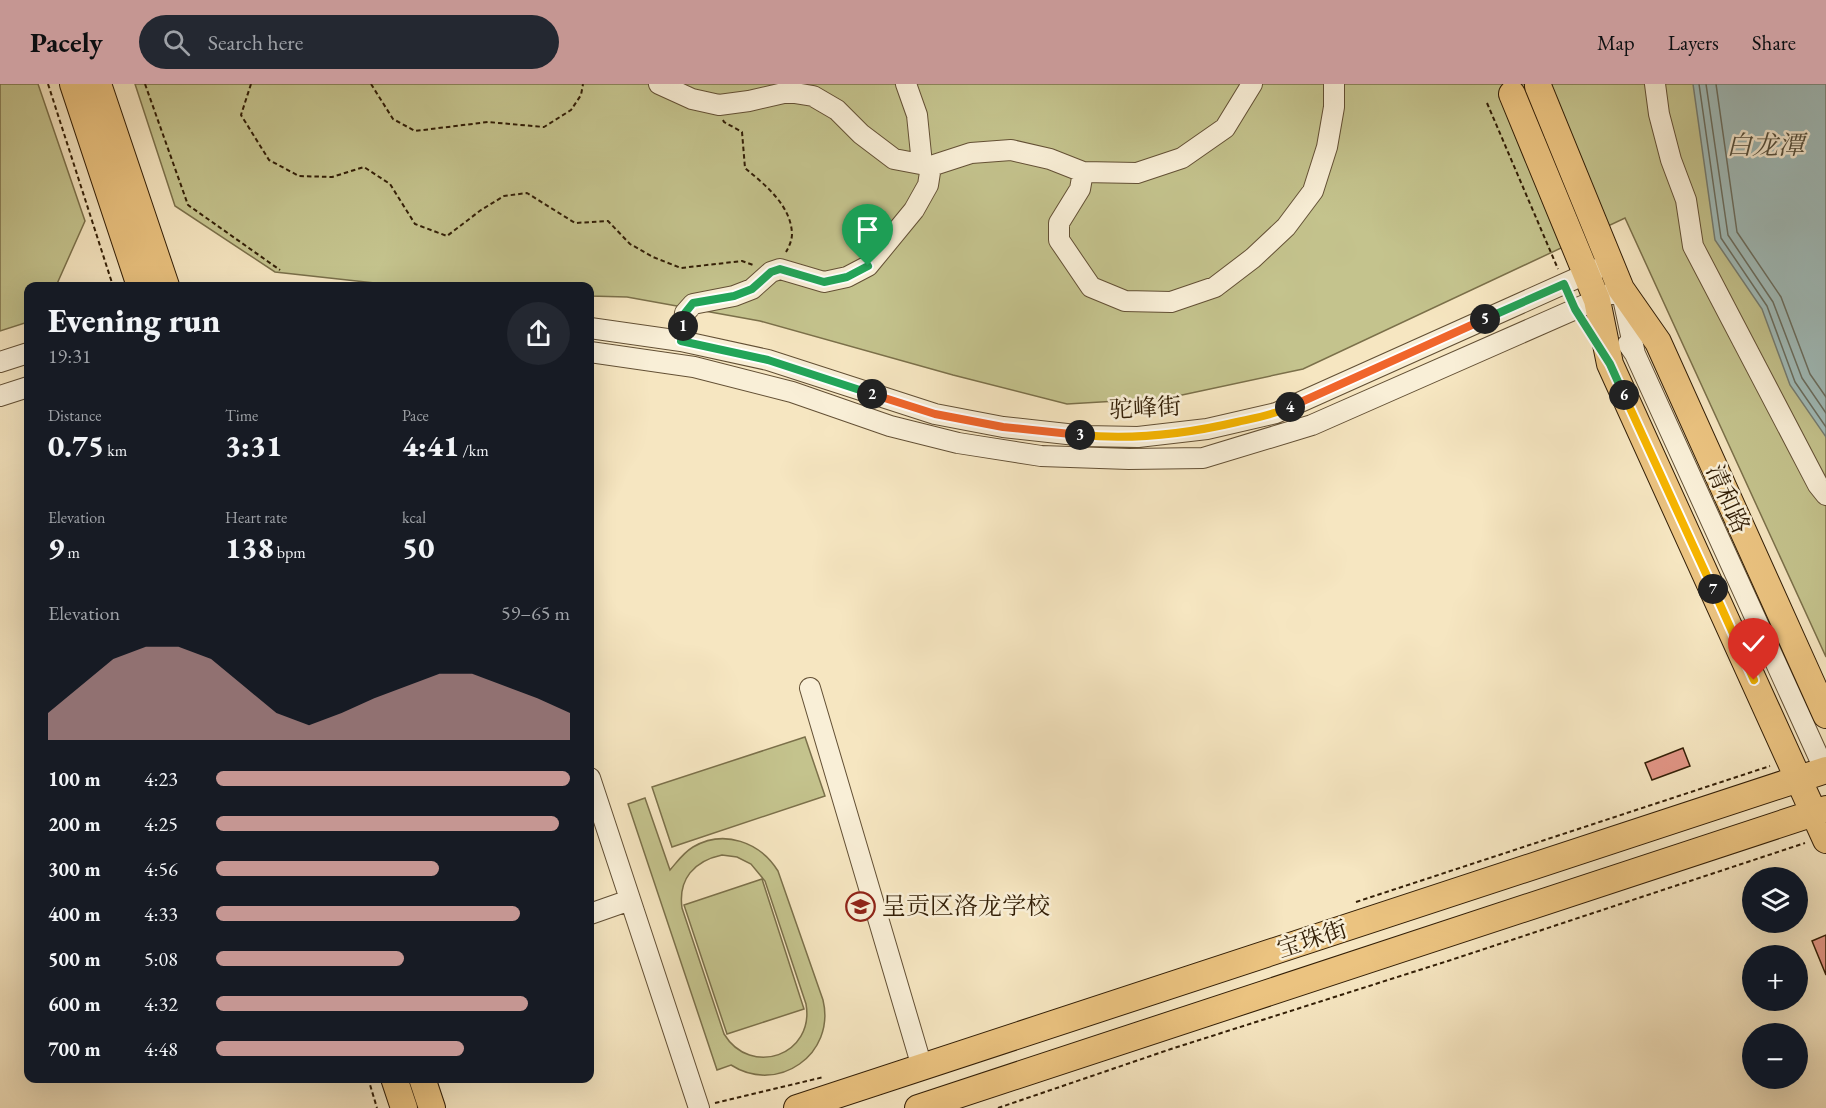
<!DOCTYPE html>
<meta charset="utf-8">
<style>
body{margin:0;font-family:"EB Garamond","Noto Serif SC",serif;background:#242831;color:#f1f3f6;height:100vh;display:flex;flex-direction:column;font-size:22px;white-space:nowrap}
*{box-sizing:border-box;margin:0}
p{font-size:20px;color:#9ea1a6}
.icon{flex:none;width:33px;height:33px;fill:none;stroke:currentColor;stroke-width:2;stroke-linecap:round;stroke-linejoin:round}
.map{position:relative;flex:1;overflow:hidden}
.drawer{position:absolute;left:24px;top:198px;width:570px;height:801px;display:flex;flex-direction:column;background:#171b24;border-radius:12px;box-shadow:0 6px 24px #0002}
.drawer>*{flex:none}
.tools{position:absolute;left:1742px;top:783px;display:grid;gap:12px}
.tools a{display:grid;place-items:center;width:66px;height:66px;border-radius:50%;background:#171b24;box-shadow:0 6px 24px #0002;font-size:30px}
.pin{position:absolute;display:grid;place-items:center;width:51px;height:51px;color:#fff;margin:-62px -26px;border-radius:50% 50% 50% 0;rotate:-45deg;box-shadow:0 0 6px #0007}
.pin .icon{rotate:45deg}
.km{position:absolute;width:30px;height:30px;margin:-15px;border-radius:50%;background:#222;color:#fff;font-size:16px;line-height:30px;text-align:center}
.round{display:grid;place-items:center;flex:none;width:63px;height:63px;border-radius:32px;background:#242831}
.head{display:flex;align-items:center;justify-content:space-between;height:102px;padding:0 24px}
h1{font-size:33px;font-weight:800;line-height:45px}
.stats{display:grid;grid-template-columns:repeat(3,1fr);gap:9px;height:102px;padding:6px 24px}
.stats div{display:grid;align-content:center}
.stats b{font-size:30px;font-weight:800}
.stats small{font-size:16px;font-weight:400}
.stats p{font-size:16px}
.chart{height:168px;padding:12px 24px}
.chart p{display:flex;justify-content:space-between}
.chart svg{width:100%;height:108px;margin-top:6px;fill:#c59692;opacity:.7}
ul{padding:0 24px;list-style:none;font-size:20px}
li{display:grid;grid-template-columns:96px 72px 1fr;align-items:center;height:45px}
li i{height:15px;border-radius:8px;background:#c59692}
header{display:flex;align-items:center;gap:36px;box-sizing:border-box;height:84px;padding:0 30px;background:#c59692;color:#111}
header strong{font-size:28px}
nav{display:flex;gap:33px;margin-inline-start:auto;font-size:21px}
.search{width:420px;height:54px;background:#242831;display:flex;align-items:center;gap:15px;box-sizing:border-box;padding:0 21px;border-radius:33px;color:#9ea1a6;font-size:22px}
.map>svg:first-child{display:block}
.green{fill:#c4c38d;stroke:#7b704a;stroke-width:1.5;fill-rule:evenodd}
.water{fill:#a0bdbc;stroke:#747d73;stroke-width:1.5}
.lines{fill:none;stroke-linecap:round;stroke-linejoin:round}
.shore{stroke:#696e61;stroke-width:1.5}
.building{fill:#e39687;stroke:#321e06;stroke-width:1.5}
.minor-casing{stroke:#635035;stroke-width:22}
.major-casing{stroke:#321e06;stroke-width:28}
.path{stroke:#321e06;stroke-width:2;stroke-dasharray:4.5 3;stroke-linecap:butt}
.minor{stroke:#f9efd7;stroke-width:20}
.major{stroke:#ebc380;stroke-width:26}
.split-1-casing{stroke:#fff;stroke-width:12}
.split-2-casing{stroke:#fff;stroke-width:12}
.split-3-casing{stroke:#fff;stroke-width:12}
.split-4-casing{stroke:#fff;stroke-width:12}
.split-5-casing{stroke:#fff;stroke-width:12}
.split-6-casing{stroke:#fff;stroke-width:12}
.split-7-casing{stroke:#fff;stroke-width:12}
.split-8-casing{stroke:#fff;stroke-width:12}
.split-1{stroke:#22a559;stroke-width:8}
.split-2{stroke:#22a559;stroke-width:8}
.split-3{stroke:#f0652b;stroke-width:8}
.split-4{stroke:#f5b400;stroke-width:8}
.split-5{stroke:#f0652b;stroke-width:8}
.split-6{stroke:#22a559;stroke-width:8}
.split-7{stroke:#f5b400;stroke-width:8}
.split-8{stroke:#f5b400;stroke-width:8}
.labels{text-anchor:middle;stroke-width:5;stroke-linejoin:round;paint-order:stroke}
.street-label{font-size:24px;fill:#321e06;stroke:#f9efd7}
.poi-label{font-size:24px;fill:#321e06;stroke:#f9efd7;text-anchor:start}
.water-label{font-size:26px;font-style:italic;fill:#534e3d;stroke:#f9efd7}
</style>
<header>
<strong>Pacely</strong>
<div class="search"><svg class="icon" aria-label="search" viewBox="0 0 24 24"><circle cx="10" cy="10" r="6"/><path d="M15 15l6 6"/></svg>Search here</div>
<nav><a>Map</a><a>Layers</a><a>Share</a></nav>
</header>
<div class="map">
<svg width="1826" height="1024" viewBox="0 0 1826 1024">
<rect width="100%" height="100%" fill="#f6e6c1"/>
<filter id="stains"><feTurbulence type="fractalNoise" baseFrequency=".00333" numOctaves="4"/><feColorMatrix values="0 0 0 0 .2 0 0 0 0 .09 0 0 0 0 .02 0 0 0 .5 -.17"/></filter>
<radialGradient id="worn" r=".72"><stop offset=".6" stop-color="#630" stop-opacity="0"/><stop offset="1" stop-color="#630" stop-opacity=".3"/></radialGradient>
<path class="green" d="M0,0H38L85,137L56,202H28V238L0,247Z
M135,0H1826V573L1625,134L1303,285L1168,314L1067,320L953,291L760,237L627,213L590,212V202H402L275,188L175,122Z
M805,653L825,712L672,763L652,703Z
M645,714L670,786C677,778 683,769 693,763C724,745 760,758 778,787L823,916C836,970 778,1011 731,981L717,986L628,720ZM722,771L737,773L751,780L765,797L806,920C815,971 751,994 724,950L682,824C678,795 694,777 722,771Z
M762,795L804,925L727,950L684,821Z"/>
<path class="water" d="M1693,0H1826V353L1790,301L1762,225L1715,156Z"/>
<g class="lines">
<path class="shore" d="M1699,0L1721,154L1767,222L1795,298L1826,343
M1706,0L1728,151L1773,218L1802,294L1826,329
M1716,0L1737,148L1781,213L1810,290L1826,313"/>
</g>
<path class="building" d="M1683,664L1690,682L1652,696L1645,679Z
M1826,851V891L1812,857Z"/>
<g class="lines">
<defs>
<path id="minor" d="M659,0L692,15L719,21L749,17L788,8L813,12L837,26L861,50L894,75L931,82
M906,0L917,31L922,80
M1655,0L1659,30L1671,76L1686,116L1693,162L1818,401L1826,411
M1083,88L1080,105L1059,139V156L1091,203L1125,217L1171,218L1215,203L1253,174L1286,143L1313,107L1327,63L1334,23V0
M590,244L681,257L768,276L935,330L1003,343L1085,352L1138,353L1207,345L1276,329L1597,185
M681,257L685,229L693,220L734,212L752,205L771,188L780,185L824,198L847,193L868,182L914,126L928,101L931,82L971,69L1011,66L1050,75L1083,88L1137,89L1182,74L1225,44L1252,0
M1628,260L1635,270L1826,689
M590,268L694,283L792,308L890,342L958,359L1041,372L1129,375L1203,374L1312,341L1621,205L1635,270
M0,278L28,269
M0,312L28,303
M810,604L922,983
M590,694L699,1024
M590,830L630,816"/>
<path id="major" d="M73,0L140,202
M98,0L166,202
M1538,2L1621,205L1658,258L1826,631
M1512,10L1597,216L1610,280L1826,756
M394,994L404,1024
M422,994L432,1024
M797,1024L1826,686
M918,1024L1826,725"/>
</defs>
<use href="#minor" class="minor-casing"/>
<use href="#major" class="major-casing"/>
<path class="path" d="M48,0L113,202
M145,0L188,121L280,186
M251,0L241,31L269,76L299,92L332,93L364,83L390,100L415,140L447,152L481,126L504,112L527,109L575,139L608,137L630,160L653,173L681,184L742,177L753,181
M371,0L393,35L415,47L488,38L544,43L571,26L581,11L583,0
M1487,19L1558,185
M723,36L724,38L742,48L745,84C765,101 791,121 792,150C792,156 789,163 786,168
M1356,818L1770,682
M368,994L377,1024
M715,1019L824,993
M998,1024L1171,965L1454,875L1805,759"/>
<use href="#minor" class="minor"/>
<use href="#major" class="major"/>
</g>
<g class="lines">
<defs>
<path id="split-1" d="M683,242L685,229L693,219L734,212L752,205L771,188L780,185L824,198L847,193L868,182"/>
<path id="split-2" d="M683,242L681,257L768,276L872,310"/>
<path id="split-3" d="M872,310L935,330L1003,343L1080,351"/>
<path id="split-4" d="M1080,351C1133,356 1186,350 1237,338C1255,334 1273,331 1290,323"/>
<path id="split-5" d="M1290,323L1485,235"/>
<path id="split-6" d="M1485,235L1564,200L1575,225L1610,280L1624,311"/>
<path id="split-7" d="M1624,311L1713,505"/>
<path id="split-8" d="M1713,505L1754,596"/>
</defs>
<use href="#split-1" class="split-1-casing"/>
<use href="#split-2" class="split-2-casing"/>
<use href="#split-3" class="split-3-casing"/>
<use href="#split-4" class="split-4-casing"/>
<use href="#split-5" class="split-5-casing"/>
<use href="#split-6" class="split-6-casing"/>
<use href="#split-7" class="split-7-casing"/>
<use href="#split-8" class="split-8-casing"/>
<use href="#split-1" class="split-1"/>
<use href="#split-2" class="split-2"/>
<use href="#split-3" class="split-3"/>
<use href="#split-4" class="split-4"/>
<use href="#split-5" class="split-5"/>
<use href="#split-6" class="split-6"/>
<use href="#split-7" class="split-7"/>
<use href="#split-8" class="split-8"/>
</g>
<defs>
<symbol id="school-ring" viewBox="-11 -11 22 22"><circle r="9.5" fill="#f9efd7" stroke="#8f2418" stroke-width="1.5"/><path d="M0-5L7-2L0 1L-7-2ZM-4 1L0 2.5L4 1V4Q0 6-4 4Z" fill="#8f2418"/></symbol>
</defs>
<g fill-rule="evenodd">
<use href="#school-ring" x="844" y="806" width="33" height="33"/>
</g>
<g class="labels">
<g class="street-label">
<text transform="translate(1145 324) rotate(-3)" y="8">驼峰街</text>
<text transform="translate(1728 415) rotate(66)" y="8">清和路</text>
<text transform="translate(1312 855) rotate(-18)" y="8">宝珠街</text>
</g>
<g class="poi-label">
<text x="882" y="830">呈贡区洛龙学校</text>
</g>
<g class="water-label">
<text x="1765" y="70">白龙潭</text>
</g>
</g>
<rect width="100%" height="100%" filter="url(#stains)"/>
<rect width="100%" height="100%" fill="url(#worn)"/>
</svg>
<div class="tools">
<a><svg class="icon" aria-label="layers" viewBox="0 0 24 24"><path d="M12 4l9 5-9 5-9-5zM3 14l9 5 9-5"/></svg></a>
<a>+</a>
<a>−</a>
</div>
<div class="pin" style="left:868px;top:182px;background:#1e9e55"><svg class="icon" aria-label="arrive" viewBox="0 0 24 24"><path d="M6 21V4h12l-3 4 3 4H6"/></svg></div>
<div class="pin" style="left:1754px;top:596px;background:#d93025"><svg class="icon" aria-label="check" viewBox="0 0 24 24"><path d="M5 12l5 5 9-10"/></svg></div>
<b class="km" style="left:683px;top:242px">1</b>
<b class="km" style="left:872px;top:310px">2</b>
<b class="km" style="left:1080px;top:351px">3</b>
<b class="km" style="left:1290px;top:323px">4</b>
<b class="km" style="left:1485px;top:235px">5</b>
<b class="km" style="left:1624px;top:311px">6</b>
<b class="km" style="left:1713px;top:505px">7</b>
<section class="drawer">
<div class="head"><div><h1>Evening run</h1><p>19:31</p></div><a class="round"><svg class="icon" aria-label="share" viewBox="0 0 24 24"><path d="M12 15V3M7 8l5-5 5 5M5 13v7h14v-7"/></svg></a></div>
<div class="stats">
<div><p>Distance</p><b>0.75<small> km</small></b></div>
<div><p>Time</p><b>3:31</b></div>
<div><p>Pace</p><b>4:41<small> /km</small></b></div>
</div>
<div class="stats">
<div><p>Elevation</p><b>9<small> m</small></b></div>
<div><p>Heart rate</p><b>138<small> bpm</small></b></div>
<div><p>kcal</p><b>50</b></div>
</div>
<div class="chart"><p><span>Elevation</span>59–65 m</p>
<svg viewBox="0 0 160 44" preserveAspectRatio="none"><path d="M0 44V33L10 22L20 11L30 6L40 6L50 11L60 22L70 33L80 38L90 33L100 27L110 22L120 17L130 17L140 22L150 27L160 33V44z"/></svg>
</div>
<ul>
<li><b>100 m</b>4:23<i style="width:100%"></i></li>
<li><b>200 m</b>4:25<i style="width:97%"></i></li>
<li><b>300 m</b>4:56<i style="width:63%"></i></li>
<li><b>400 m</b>4:33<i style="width:86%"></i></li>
<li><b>500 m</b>5:08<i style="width:53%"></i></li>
<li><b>600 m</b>4:32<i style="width:88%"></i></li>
<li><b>700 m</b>4:48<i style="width:70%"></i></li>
</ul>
</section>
</div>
